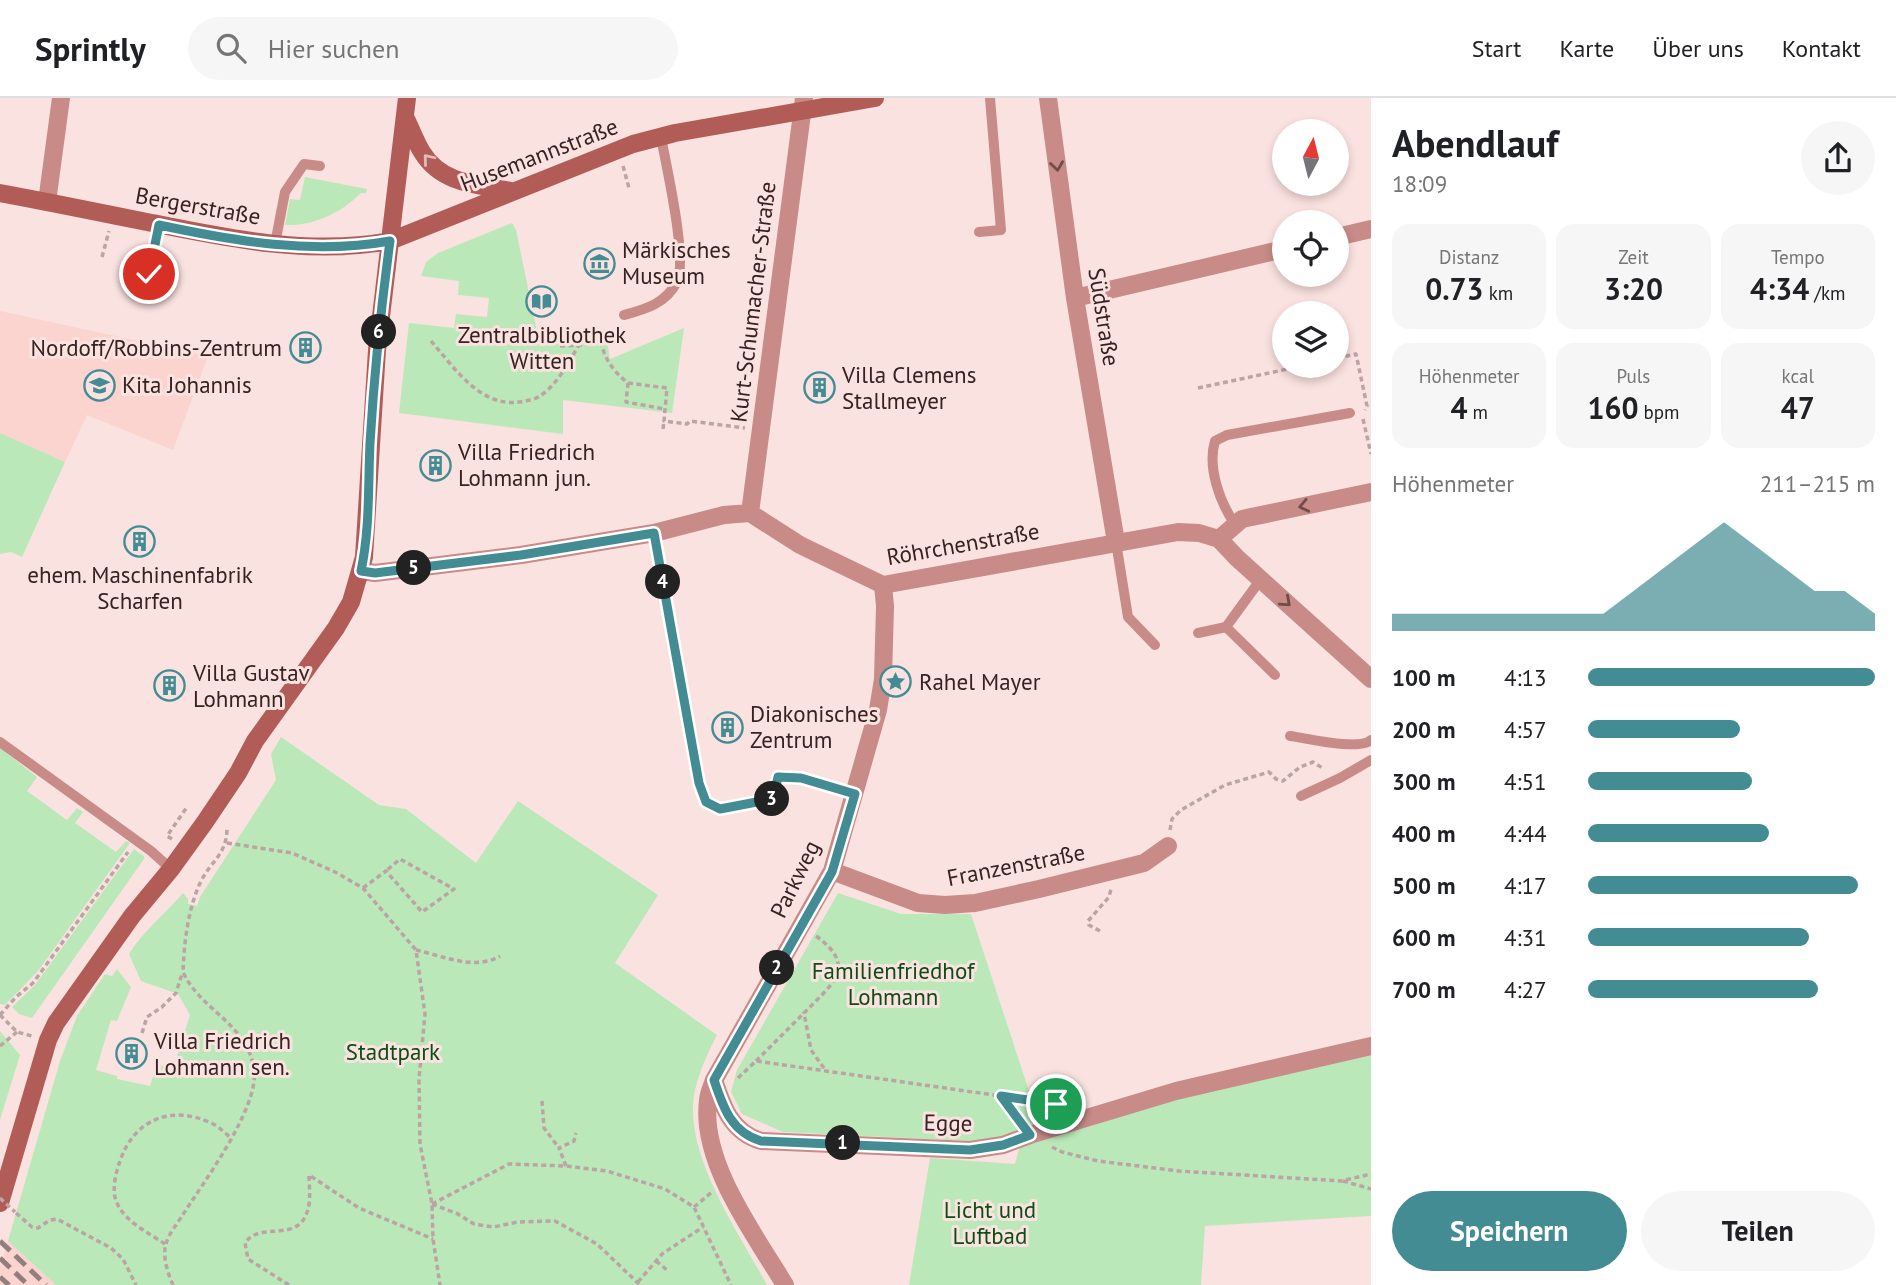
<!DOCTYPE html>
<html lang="de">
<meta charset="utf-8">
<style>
body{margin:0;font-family:"PT Sans",sans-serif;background:#f6f6f6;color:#202124;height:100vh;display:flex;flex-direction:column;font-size:26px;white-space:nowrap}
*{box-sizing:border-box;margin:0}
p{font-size:23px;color:#757577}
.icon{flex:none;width:38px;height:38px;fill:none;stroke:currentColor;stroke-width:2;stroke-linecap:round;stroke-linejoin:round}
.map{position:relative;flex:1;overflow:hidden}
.drawer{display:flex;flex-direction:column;background:#fff;width:525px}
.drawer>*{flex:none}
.needle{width:46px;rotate:7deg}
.buttons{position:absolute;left:1272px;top:21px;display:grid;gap:14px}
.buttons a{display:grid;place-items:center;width:77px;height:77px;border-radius:50%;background:#fff;box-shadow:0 4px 10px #0003;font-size:35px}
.pin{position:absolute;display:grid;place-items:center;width:60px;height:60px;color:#fff;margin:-30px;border:4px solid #fff;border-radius:50%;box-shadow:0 2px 7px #0007}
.km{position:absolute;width:35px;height:35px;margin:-18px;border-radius:50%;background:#222;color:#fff;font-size:19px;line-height:35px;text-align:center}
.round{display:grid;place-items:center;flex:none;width:74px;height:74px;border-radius:37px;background:#f6f6f6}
.headline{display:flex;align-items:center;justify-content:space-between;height:119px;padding:0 21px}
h1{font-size:38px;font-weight:600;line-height:52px}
.metrics{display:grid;grid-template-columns:repeat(3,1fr);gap:10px;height:119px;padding:7px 21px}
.metrics div{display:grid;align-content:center;border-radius:18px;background:#f6f6f6;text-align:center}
.metrics b{font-size:30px;font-weight:600}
.metrics small{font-size:19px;font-weight:400}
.metrics p{font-size:19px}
.chart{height:196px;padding:14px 21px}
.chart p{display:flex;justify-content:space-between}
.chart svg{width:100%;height:126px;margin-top:7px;fill:#448c93;opacity:.7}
.cta{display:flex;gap:14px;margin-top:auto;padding:14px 21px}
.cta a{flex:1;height:80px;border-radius:42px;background:#448c93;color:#fff;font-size:28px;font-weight:600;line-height:80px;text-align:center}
.cta a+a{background:#f6f6f6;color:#202124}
ul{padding:0 21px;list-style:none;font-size:23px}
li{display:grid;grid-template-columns:112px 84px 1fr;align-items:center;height:52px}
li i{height:18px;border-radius:9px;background:#448c93}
header{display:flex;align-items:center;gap:42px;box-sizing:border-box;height:98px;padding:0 35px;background:#fff;border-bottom:2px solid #e0e0e0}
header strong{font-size:33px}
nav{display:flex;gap:38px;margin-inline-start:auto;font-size:24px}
.search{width:490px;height:63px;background:#f6f6f6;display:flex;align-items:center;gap:18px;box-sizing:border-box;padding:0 24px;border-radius:38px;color:#757577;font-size:26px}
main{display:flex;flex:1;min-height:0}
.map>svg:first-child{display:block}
.built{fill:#fbd3cf}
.green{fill:#bbe8b9}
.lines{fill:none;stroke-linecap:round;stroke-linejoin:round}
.path{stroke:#bba4a3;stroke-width:3.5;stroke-dasharray:5 3.5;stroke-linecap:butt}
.lane{stroke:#c88b87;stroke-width:10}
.street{stroke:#c88b87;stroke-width:18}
.secondary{stroke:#b25c58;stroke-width:18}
.rail{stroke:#947d7c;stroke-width:5;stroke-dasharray:14 7;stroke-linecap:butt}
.path-bridge{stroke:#bba4a3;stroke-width:3.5;stroke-dasharray:5 3.5;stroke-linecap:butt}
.oneway{stroke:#e4bab7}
.oneway2{stroke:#714c4a}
.route-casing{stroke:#fff;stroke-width:14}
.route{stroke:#448c93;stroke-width:9}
.labels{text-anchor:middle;stroke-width:6;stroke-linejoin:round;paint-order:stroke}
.street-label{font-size:23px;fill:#372221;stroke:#fae2e0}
.poi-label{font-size:23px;fill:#372221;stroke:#fae2e0;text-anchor:start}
.park-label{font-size:23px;fill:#0c4d12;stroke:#fae2e0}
</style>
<header>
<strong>Sprintly</strong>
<div class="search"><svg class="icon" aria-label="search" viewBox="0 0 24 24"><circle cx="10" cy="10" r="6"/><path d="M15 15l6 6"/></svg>Hier suchen</div>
<nav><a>Start</a><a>Karte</a><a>Über uns</a><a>Kontakt</a></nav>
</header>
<main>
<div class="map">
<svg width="1371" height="1187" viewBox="0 0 1371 1187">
<rect width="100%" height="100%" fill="#fae2e0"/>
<path class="built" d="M0,213L208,258L173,352L87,317L65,364L0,335Z
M8,1143L56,1187H0V1168Z"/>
<path class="green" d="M305,79L367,91L366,95H361C341,115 314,128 285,127L290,101L300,102Z
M512,125L516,132L539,243L605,231L610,261L684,230L672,315L563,302V336L399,315L409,225L454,230L456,216L487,219L489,200L458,197L459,183L421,178L426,164L438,155Z
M0,335L65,364L22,459L11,454L0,456Z
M281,639L379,707L406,711L476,765L518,703L658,797L615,865L717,937C706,959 694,983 693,1008C691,1067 740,1137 767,1187H56L8,1143L60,963L77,918L105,876L112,878L117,871L131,889L117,923L111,922L96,972L117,978V981L150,988L156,969L159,970L160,967L173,971L190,917L178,896L141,883L129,856C143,833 165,816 183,795L188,801V806L197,808L200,799L276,682L271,656Z
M0,650L37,679L27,693L67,722L77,710L83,714L75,725L116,754L126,743L130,745L38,873L5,907L0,906Z
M134,751L144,758V761L32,920L19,916L12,909L35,887Z
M838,795L901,816H971L1030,996L1085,1030L1177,1000L1371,956V1118L1205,1128L1201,1187H909L930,1060L1015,1066L1022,1040L969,1043L783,1034L742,1016L731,994L737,972Z
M0,933L20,957L0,1022Z"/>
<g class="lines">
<path class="path" d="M623,68L629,90
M102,159L109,133
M149,176L156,142
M431,243C456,272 483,313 525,303C530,302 536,301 540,298C558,286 568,265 579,247
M601,243C604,261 614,274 628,285L626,304L665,311
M560,248C579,247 610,248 618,229
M1337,260L1356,256L1367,308L1365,312
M628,285L667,290L664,323L687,326L690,323L745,330
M1198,290L1302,268
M1363,321L1371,356
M663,331L664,323
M1170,732L1172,721L1181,712L1225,687L1269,674L1276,681L1283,683L1300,669L1313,664L1324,671
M172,741L167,738L187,709
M227,745L292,755L335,774L363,790L416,852L425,916L419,981L420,1046L432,1106L433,1141L440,1187
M363,790L386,773L422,814L454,791L400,761L386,773
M1100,833L1089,827L1088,823L1109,799L1111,791
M816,838C859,869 831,887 804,915L811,952L826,973
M416,852C443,858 475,873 500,858
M0,917L16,899L33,885L128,754
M0,917L17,934L32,938
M142,935L147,919L162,909L176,895L182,876
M0,948L17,934
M756,963L804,915
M738,980L756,963L1001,998L1020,1023
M1001,998L1065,1007
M542,1003L544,1030L559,1050
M1052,1049L1062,1054L1098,1063L1179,1073L1341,1083L1371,1076
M566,1068L559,1050L574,1043L576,1035
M1343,1083L1371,1091
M432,1106L509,1066L566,1068L607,1073L665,1091L694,1109L731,1187
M432,1106L458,1116L474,1126L493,1129L518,1124L555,1123L597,1146L640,1187
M694,1109L712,1094
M16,1115L32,1129L38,1130L50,1122L57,1121L111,1150L123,1161L136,1187
M165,1146C149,1135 125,1124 117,1105C111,1093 116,1074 120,1063C134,1022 170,1007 209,1024C217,1027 224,1034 231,1040
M656,1163L667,1172
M638,1184L662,1156L703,1129
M173,1187C168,1176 162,1158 166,1146C168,1137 177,1126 182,1118C203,1085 260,1009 254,971C247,925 201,913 183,874C184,845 188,810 201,783C212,762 227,756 227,730
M289,1187L248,1161L245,1145C260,1122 299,1147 308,1111C311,1101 309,1087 309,1077L359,1110L433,1141"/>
<path class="lane" d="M979,134L1001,132L990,0
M275,146L285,94L304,66L320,68
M624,217C646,211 665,206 677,184C688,162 666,67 661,39
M1235,426C1220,405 1207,369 1215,343L1227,337L1350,315
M654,435L699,685L706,704L720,711L773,701L778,679L801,680L855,696
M1116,444L1128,519L1155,547
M1226,529L1275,577
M1198,535L1226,529L1261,481
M1290,638C1307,640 1358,653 1371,642
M0,644L151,753L171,771
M1301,698L1340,680L1371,662"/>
<path class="street" d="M1048,0L1075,200L1116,444
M47,104L61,0
M1337,139L1371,131
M1075,200L1284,151
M750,415L804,0
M1219,441L1242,421L1371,394
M361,473L375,475L521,457L654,435L724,417L750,415L800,447L883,487L1178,434L1199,435L1219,441L1237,460L1371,581
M832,773L918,805L945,807L975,805L1039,791L1144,765L1168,748
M714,982C723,1009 731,1034 761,1043L970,1052L1003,1047L1030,1037L1176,993L1371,948
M785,1187C755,1137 700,1064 708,1003C708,996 712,988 714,982L832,773L878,612L883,581L885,508L883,487"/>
<path class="secondary" d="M405,19C411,30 415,43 422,54C441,86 478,87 511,93
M0,95C49,104 98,114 147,124C226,140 309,158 390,143L633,46L675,35L875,0
M0,1105L48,942L56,925L132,818L171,771L205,724L238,675L255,643L336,530L351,504L364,459L377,252L407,0"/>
<path class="rail" d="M0,1143L46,1187
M0,1160L28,1187
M0,1179L9,1187"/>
<path class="path-bridge" d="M0,1100L15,1114"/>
</g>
<defs><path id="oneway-chevron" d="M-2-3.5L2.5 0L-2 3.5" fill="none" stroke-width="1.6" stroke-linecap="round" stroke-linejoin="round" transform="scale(1.75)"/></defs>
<use class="oneway" href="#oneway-chevron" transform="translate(428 61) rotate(-130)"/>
<g class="oneway2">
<use href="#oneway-chevron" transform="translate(1057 68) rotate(82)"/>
<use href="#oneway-chevron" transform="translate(1304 408) rotate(168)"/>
<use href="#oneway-chevron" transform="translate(1286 504) rotate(42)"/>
</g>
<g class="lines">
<defs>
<path id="route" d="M149,176L159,127C234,143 313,157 390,143C381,210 374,278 370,345C368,388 370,431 361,473L375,475L521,457L654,435L699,685L706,704L720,711L773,701L778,679L801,680L855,696L832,774L714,982C723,1009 731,1034 761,1043L970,1052L1003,1047L1030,1037L1001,998L1056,1006"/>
</defs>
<use href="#route" class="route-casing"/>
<use href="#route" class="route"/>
</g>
<defs>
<symbol id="museum-ring" viewBox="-11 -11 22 22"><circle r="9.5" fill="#fae2e0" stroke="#448c93" stroke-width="1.5"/><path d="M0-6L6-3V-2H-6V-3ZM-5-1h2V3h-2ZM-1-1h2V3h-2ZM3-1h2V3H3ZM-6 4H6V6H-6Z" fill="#448c93"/></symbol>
<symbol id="library-ring" viewBox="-11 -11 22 22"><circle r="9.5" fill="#fae2e0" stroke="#448c93" stroke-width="1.5"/><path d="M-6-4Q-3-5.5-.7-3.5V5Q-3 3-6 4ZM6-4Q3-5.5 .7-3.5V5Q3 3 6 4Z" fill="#448c93"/></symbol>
<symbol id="building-ring" viewBox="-11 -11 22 22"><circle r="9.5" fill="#fae2e0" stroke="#448c93" stroke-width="1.5"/><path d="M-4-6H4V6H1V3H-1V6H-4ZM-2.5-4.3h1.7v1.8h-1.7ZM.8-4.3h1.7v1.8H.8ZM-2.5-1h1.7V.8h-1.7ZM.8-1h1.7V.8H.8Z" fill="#448c93"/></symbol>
<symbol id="school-ring" viewBox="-11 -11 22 22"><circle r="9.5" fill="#fae2e0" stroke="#448c93" stroke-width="1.5"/><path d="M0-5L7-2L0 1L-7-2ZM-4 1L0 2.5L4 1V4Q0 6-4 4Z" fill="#448c93"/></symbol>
<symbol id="sight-ring" viewBox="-11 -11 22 22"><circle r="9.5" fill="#fae2e0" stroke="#448c93" stroke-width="1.5"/><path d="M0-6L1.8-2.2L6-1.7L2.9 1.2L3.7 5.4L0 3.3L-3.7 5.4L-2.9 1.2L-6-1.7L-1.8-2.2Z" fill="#448c93"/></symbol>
</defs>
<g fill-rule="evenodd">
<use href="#museum-ring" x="582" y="148" width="35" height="35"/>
<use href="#library-ring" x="524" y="186" width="35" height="35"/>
<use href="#building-ring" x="288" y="232" width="35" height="35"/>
<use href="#school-ring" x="82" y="270" width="35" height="35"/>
<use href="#building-ring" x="802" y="272" width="35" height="35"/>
<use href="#building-ring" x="418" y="350" width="35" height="35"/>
<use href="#building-ring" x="122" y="426" width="35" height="35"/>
<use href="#sight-ring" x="878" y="566" width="35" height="35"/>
<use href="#building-ring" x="152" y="570" width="35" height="35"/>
<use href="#building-ring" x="710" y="612" width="35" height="35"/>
<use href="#building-ring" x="114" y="938" width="35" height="35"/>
</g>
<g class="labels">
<g class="street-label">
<text transform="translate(539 57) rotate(-21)" y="8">Husemannstraße</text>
<text transform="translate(198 108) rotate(10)" y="8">Bergerstraße</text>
<text transform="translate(753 204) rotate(-83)" y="8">Kurt-Schumacher-Straße</text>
<text transform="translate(1104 219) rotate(81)" y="8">Südstraße</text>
<text transform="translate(963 446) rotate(-10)" y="8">Röhrchenstraße</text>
<text transform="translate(1016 767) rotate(-11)" y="8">Franzenstraße</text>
<text transform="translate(795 781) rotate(-64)" y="8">Parkweg</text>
<text transform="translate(948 1025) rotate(1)" y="8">Egge</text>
</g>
<g class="poi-label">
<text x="622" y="160">Märkisches<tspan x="622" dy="26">Museum</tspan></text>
<text x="542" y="245" text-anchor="middle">Zentralbibliothek<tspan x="542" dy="26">Witten</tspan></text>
<text x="282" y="258" text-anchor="end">Nordoff/Robbins-Zentrum</text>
<text x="842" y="285">Villa Clemens<tspan x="842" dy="26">Stallmeyer</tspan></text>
<text x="122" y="295">Kita Johannis</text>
<text x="458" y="362">Villa Friedrich<tspan x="458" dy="26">Lohmann jun.</tspan></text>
<text x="140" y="485" text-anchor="middle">ehem. Maschinenfabrik<tspan x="140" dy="26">Scharfen</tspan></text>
<text x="193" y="583">Villa Gustav<tspan x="193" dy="26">Lohmann</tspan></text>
<text x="919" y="592">Rahel Mayer</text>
<text x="750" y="624">Diakonisches<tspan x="750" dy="26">Zentrum</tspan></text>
<text x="154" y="951">Villa Friedrich<tspan x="154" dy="26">Lohmann sen.</tspan></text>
</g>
<g class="park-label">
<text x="893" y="881">Familienfriedhof<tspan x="893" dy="26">Lohmann</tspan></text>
<text x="393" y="962">Stadtpark</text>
<text x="990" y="1120">Licht und<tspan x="990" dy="26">Luftbad</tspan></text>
</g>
</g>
</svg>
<div class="buttons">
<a><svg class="needle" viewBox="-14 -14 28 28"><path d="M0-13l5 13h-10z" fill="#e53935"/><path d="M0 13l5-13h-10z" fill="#757577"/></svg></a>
<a><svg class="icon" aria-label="locate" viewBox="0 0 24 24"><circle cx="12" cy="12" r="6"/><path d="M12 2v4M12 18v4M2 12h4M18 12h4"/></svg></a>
<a><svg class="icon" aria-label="layers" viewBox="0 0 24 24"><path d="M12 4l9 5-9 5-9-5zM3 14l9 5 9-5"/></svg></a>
</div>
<div class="pin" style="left:1056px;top:1006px;background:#1e9e55"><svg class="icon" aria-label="arrive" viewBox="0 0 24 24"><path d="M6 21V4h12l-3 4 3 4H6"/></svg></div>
<div class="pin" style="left:149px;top:176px;background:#d93025"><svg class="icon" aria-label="check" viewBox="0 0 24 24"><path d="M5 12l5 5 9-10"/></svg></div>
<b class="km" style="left:843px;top:1045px">1</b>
<b class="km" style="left:777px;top:870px">2</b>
<b class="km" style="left:772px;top:701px">3</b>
<b class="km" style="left:663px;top:484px">4</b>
<b class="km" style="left:414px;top:470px">5</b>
<b class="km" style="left:379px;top:234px">6</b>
</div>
<section class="drawer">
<div class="headline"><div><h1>Abendlauf</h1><p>18:09</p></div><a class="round"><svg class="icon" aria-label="share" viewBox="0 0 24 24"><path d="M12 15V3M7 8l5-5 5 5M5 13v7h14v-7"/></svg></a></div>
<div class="metrics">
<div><p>Distanz</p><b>0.73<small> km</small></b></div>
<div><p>Zeit</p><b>3:20</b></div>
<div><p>Tempo</p><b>4:34<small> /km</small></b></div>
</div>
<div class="metrics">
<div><p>Höhenmeter</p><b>4<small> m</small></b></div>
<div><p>Puls</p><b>160<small> bpm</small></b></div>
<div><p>kcal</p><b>47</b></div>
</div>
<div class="chart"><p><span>Höhenmeter</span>211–215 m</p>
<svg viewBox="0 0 160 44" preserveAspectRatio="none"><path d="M0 44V38L10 38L20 38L30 38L40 38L50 38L60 38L70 38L80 30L90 22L100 14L110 6L120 14L130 22L140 30L150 30L160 38V44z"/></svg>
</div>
<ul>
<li><b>100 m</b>4:13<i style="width:100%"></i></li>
<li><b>200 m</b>4:57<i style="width:53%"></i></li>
<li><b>300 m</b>4:51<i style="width:57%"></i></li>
<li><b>400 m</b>4:44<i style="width:63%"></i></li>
<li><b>500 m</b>4:17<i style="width:94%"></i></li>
<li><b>600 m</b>4:31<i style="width:77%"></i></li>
<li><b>700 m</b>4:27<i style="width:80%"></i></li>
</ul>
<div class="cta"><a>Speichern</a><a>Teilen</a></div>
</section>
</main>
